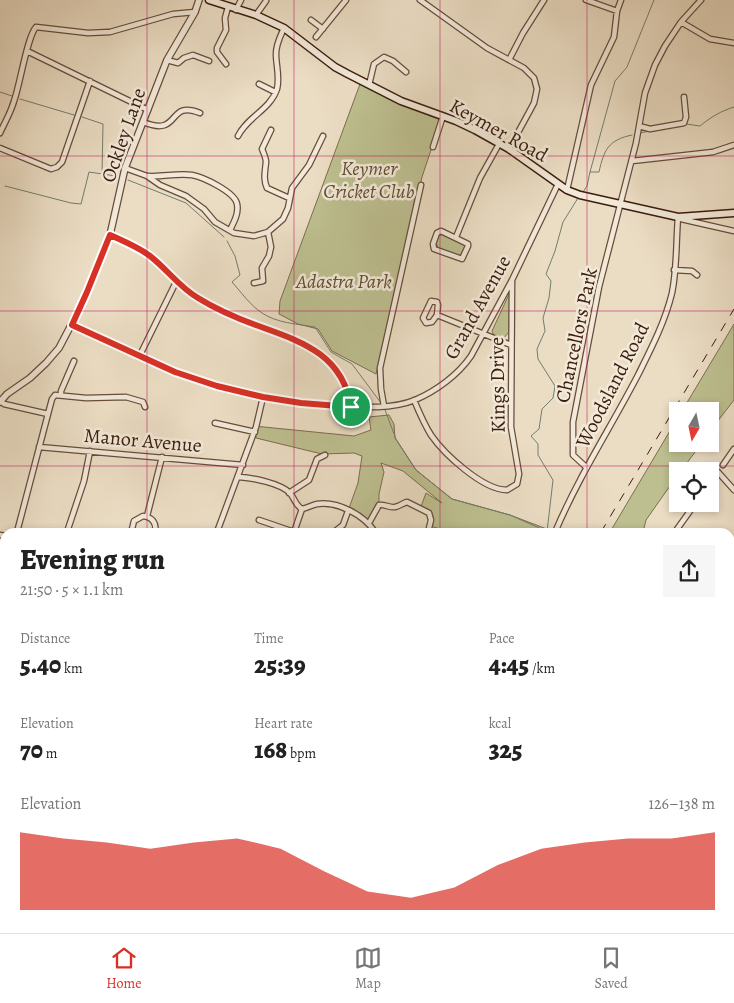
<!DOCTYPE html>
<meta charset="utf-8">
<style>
body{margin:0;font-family:Alegreya,serif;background:#f6f6f6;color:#222;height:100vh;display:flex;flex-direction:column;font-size:19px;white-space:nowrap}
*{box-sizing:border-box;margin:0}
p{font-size:16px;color:#767676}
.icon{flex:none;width:28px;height:28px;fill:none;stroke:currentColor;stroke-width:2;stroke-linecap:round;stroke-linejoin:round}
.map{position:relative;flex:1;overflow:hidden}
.sheet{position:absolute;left:0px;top:528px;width:735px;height:406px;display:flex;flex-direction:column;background:#fff;border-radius:15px 15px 0 0;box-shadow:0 2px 8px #0003}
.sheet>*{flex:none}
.needle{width:32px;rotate:189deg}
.controls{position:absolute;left:669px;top:402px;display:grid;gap:10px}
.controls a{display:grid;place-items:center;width:50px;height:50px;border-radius:0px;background:#fff;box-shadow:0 2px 8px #0003;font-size:25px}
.pin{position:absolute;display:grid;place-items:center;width:42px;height:42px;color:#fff;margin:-21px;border:2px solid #fff;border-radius:50%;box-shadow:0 1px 5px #0007}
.round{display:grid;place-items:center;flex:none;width:52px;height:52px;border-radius:0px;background:#f6f6f6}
.headline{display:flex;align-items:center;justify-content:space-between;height:85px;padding:0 20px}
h1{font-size:28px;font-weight:800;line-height:38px}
.figures{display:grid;grid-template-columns:repeat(3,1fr);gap:8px;height:85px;padding:5px 20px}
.figures div{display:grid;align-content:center}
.figures b{font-size:25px;font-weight:800}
.figures small{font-size:14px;font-weight:400}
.figures p{font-size:14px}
.chart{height:140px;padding:10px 20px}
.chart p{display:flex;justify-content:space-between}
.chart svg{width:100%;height:90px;margin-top:5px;fill:#d93025;opacity:.7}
.menu{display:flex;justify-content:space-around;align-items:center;height:70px;border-top:1px solid #e0e0e0;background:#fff;font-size:14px;color:#767676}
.menu a{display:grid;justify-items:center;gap:2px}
.menu .selected{color:#d93025}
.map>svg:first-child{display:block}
.green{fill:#bdbf90;stroke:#7c6e4e}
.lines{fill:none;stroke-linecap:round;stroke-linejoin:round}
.stream{stroke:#737d6e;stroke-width:1}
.minor-casing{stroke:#664d3b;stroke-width:7}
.tertiary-casing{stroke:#664d3b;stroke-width:8}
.secondary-casing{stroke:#3a1d0d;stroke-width:9}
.minor{stroke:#f2e9d9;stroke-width:4.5}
.tertiary{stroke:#f2e9d9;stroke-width:5.5}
.secondary{stroke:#f2e9d9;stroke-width:6}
.rail{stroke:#3a1d0d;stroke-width:1;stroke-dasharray:9 9;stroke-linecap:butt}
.route-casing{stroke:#fff;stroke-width:10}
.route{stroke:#d93025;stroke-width:6}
.grid{fill:none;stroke:#c2185b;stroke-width:1;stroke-opacity:0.55}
.labels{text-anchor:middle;stroke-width:5;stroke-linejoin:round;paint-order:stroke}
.street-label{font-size:20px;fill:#3a1d0d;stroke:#f2e9d9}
.park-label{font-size:20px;font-style:italic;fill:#614e34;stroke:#f2e9d9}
</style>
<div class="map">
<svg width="734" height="933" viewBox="0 0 734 933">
<rect width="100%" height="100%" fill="#ebddc4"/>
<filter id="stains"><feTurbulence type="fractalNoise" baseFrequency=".004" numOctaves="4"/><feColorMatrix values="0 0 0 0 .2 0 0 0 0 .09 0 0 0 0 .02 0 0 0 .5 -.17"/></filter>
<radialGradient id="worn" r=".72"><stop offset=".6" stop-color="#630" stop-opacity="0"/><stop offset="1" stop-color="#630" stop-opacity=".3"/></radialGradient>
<path class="green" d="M360,84L399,104L441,120L422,177L376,374L332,351L318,329L298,324L279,314L280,301Z
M444,234L465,244L463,255L460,256L438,248L436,242L438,236Z
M510,292L509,332L503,339C498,338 493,336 492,331Z
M734,324V400L710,431V411H682Z
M389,415L394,424L395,438L416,470L452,499L510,515L552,531V532H450L430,526V517L420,509L426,493L442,503L403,471L381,463L384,472L379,494V505L369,523L348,511L358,483L362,456L354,453L322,454L256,438L254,426L354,436L371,430L369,417Z
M677,419L678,444H701L681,471H678L677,476L646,520L643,532H610Z
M730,681L734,685V803L730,806Z
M335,929H419L416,933H333Z"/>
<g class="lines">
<path class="stream" d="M0,92L12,96
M20,99L74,115
M82,117L103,124L102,174
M686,124L700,126C711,117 721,111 734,107
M640,133L650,131
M590,172L615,81L627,67L654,0
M128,180L186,203L224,237
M5,186L71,203L81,204L89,172L116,176
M583,192L587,186L590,172H599C604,150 608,140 632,135
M227,241L235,256L240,275L232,282C241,292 250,305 262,313C277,323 297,324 315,327L331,352L352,364L381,403
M385,410L396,439L416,470L452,499L510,515L546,531
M547,532L553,480L538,455V444L531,436L539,429L542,409L553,398L555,386L538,359L537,349L545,331L543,318L549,298L551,281L546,274L555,251L563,222L578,198
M730,788H734
M730,822L734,813
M704,933L710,929"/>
<defs>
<path id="minor" d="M420,0L487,48L524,68L534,78L537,89L534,103L509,149
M586,0L617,11
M236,10L241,0
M256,15L266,1
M311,20L323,29
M681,22L710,39L734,43
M316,37L346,0
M27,51L148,110
M167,60L178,63L184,58L193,55L209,61
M509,60L523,33L544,0
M226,64L217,52V48L226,30L225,18L228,7
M259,84L275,92
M369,85L374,64L384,57L393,61L406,72
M143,122C182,138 166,99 200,113
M639,126L650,129L684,123L686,117L684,97
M271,130L262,149C264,154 266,158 266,162C265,172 263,179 267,188L289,198
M0,133C5,122 11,112 14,101C20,85 27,37 36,27L88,33L110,32L173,14L195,12
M238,136C247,117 270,110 277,89C280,77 276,65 276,54C276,44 280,37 284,28
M433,147L443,116
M0,148L51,169L57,167L62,162L90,81
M632,161L713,152L734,145
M125,168L147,176L160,185L186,196L204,209L215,222L234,233L254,236L268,232L283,219L288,208L292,188L309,165L323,136
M148,176C163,177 177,173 192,175C203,177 235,192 237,204C239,213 234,222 230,230
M567,190L591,85L614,37L617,11L621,0
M441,231L468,244V246L462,259L434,249L433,244L437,233Z
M110,235C123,241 138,247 150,256C167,269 179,287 198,298C219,311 241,320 264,328C306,343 343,357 351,407
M456,237L480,178L499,144
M674,270L692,271L697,275
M254,283L263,281L262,268L269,256L271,247L268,232
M437,315L438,305L437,302L431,301L423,318L426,323L432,322L437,315L511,345
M72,325C95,335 118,345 141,356C160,364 178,374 197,380C242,396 288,402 335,405C361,407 390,410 415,400C436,391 458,375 471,356L512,280L558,184
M140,355L176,282
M61,395V391L74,361
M414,400C419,412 424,424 431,435C444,454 483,490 507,490L517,484L519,474L511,427L512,281
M1,401L4,404L48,414
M384,406L381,389L380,368L421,185
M215,423L255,432
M39,447L243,465
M723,465L734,449
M586,467L573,455V422L599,287L636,143L645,93L655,65L665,46L681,22L701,0
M239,477C253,478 280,483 290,493C295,499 295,505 302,509C307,508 312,505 317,504C338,501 364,515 375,532
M710,482L718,472L734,490
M289,493L309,480L317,459L325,455
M147,516L162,457
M259,520L294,532
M369,523L379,505C385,504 389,508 395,507C400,506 403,503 407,502L429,513L431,520L428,532
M556,530C579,476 611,427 638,375C651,349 665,322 672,293C677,269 676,242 678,217L681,219L734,231
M17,532L48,414L52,399L55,395L86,398L126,397L143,402L145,407
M67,532L84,481L90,451
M133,532L132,529L134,521L143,516C152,517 157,523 155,532
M217,532L256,427L263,397
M294,532L302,509
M334,532L343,525L348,511
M675,532L695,504
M0,535L5,536
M731,545L734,543
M730,621H734
M730,627L733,633
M730,694L734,695
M0,731L5,734
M0,773L5,775
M730,803L734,801
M0,853L5,854
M0,890L5,891"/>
<path id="tertiary" d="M0,402L7,394L30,378L46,363L59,348L79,310L110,235L125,168L167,60L195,12L199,0"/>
<path id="secondary" d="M209,0L256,15L284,28L335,67L348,74L401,101L456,121L475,130L509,149L567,190L580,195L678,217L734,213"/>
</defs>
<use href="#minor" class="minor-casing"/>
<use href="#tertiary" class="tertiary-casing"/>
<use href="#secondary" class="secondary-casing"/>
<use href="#minor" class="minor"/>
<use href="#tertiary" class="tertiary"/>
<use href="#secondary" class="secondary"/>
<path class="rail" d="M601,532L734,309
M365,933L368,929"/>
</g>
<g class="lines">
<defs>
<path id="route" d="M110,235C123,241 138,247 150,256C167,269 179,287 198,298C219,311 241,320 264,328C306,343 343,357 351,407L301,403L263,397L217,386L175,372L72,325L87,292Z"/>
</defs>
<use href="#route" class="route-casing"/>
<use href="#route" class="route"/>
</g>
<path class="grid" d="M147,0V532M294,0V532M440,0V532M587,0V532M0,156H734M0,311H734M0,466H734M0,622H5M730,622H734M0,778H5M730,778H734M147,929V933M294,929V933M440,929V933M587,929V933"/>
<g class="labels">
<g class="street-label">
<text transform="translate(499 130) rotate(29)" y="7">Keymer Road</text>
<text transform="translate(123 135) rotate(-71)" y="7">Ockley Lane</text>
<text transform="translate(477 307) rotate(-61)" y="7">Grand Avenue</text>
<text transform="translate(576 335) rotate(-78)" y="7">Chancellors Park</text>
<text transform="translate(497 385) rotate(-91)" y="7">Kings Drive</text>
<text transform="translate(612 385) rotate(-63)" y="7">Woodsland Road</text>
<text transform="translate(143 440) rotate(5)" y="7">Manor Avenue</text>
</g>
<g class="park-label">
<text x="369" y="175">Keymer<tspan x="369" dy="23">Cricket Club</tspan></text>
<text x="344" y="288">Adastra Park</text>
</g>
</g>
<rect width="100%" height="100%" filter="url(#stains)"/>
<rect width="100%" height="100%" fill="url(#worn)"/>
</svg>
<div class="controls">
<a><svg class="needle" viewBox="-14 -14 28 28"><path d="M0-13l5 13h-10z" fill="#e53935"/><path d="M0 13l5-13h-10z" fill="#767676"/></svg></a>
<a><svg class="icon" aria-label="locate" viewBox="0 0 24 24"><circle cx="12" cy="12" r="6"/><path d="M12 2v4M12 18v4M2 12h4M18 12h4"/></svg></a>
</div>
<div class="pin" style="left:351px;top:407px;background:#1e9e55"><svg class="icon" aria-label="arrive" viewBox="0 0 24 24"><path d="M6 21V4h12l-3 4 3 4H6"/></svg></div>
<section class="sheet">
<div class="headline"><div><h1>Evening run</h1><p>21:50 · 5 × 1.1 km</p></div><a class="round"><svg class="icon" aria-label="share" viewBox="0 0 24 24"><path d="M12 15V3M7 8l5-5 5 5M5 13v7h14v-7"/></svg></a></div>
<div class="figures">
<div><p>Distance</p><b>5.40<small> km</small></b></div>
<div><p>Time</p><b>25:39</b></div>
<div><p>Pace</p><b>4:45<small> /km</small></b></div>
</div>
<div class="figures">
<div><p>Elevation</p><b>70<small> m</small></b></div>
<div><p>Heart rate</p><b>168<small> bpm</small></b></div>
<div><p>kcal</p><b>325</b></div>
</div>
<div class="chart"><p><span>Elevation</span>126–138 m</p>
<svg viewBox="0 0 160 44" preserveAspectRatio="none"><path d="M0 44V6L10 9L20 11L30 14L40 11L50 9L60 14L70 25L80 35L90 38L100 33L110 22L120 14L130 11L140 9L150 9L160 6V44z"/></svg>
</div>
</section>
</div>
<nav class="menu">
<a class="selected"><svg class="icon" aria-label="home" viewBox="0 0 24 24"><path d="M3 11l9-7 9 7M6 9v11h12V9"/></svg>Home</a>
<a><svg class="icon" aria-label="map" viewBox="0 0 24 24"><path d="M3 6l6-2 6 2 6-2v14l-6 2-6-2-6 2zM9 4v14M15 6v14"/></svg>Map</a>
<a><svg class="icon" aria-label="saved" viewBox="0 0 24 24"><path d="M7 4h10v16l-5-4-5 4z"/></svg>Saved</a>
</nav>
